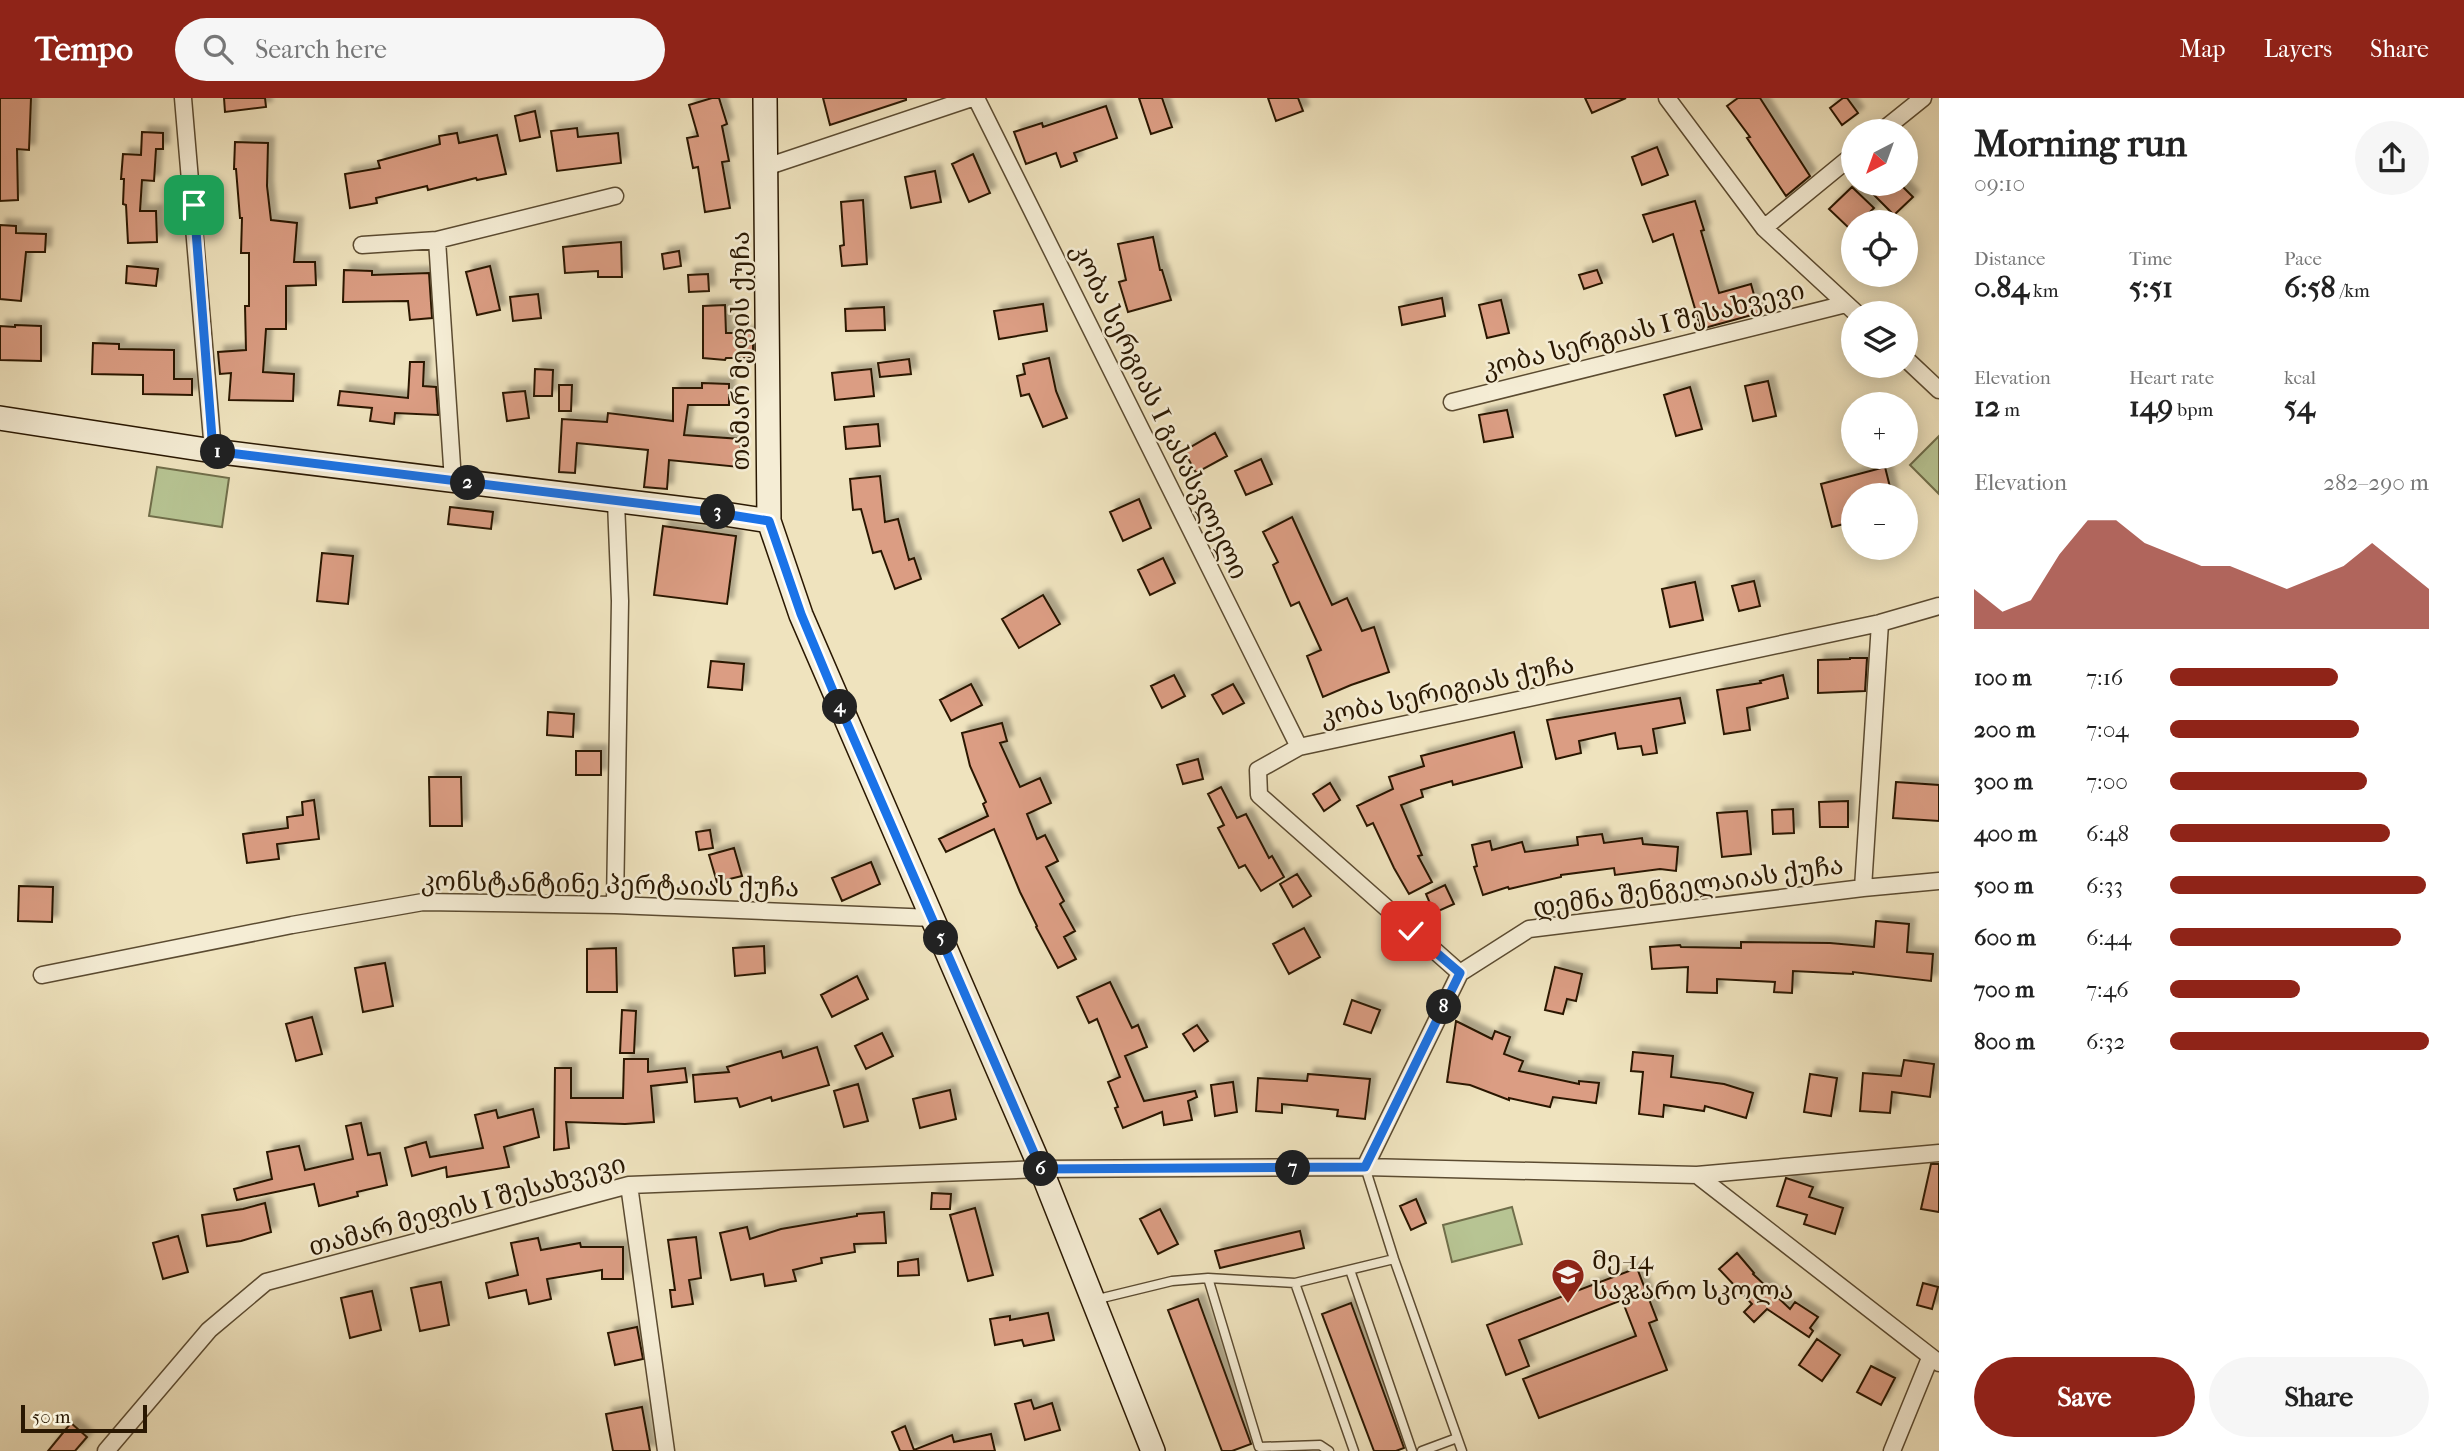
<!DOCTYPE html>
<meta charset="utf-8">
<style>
body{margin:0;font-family:"IM FELL French Canon","Noto Serif Georgian",serif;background:#f6f6f6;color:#222;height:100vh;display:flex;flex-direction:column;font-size:26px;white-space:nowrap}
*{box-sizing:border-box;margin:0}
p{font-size:23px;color:#767676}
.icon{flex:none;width:38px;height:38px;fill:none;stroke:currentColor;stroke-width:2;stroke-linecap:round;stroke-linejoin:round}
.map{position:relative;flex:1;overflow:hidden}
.panel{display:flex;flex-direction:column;background:#fff;width:525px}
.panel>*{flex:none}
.needle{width:46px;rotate:221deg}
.controls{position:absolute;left:1841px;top:21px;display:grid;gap:14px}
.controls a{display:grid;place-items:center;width:77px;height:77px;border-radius:50%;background:#fff;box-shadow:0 4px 18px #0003;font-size:35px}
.scale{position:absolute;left:21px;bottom:18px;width:126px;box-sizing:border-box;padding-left:7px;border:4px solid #2a1802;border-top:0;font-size:19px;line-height:24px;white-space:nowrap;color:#2a1802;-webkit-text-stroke:5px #f5edd5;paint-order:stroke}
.pin{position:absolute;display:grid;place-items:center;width:60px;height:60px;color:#fff;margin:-30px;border-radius:14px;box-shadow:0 4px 10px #0006}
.km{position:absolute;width:35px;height:35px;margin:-18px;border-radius:50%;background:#222;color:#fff;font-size:19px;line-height:35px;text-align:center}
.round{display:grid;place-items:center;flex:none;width:74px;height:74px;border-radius:37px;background:#f6f6f6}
.summary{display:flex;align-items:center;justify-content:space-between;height:119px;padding:0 35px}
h1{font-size:38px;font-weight:700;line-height:52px}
.figures{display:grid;grid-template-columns:repeat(3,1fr);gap:10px;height:119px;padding:7px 35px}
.figures div{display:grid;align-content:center}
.figures b{font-size:30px;font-weight:700}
.figures small{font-size:19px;font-weight:400}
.figures p{font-size:19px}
.chart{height:196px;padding:14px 35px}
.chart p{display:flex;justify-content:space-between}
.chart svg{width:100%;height:126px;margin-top:7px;fill:#8f2418;opacity:.7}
.primary-button{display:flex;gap:14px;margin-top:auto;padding:14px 35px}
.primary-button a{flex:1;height:80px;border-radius:42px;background:#8f2418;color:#fff;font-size:28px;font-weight:700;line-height:80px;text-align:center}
.primary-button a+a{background:#f6f6f6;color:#222}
ul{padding:0 35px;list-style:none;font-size:23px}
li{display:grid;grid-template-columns:112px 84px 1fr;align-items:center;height:52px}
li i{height:18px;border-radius:9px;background:#8f2418}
header{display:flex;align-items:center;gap:42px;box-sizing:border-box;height:98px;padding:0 35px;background:#8f2418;color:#fff}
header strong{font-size:33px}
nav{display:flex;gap:38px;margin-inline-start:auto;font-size:24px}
.search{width:490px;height:63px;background:#f6f6f6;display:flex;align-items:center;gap:18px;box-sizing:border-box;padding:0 24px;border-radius:38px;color:#767676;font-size:26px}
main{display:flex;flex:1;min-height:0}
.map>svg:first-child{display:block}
.green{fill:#b7c493;stroke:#706e4a;stroke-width:2}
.building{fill:#db9d83;stroke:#2a1802;stroke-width:2;filter:url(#shadow)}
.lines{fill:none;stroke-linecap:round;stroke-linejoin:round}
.lane-casing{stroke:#5b4b31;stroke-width:11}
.street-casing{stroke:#5b4b31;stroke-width:19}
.secondary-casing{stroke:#2a1802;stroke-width:26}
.lane{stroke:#f5edd5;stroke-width:8}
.street{stroke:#f5edd5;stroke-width:16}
.secondary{stroke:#f5edd5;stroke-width:23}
.route-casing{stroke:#fff;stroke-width:14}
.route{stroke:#1a73e8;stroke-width:9}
.labels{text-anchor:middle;stroke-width:5;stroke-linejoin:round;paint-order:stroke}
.street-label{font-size:26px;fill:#2a1802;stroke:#f5edd5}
.poi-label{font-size:26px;fill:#2a1802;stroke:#f5edd5;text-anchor:start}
</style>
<header>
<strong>Tempo</strong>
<div class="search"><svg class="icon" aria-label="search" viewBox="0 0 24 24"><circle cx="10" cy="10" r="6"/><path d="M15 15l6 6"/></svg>Search here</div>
<nav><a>Map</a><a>Layers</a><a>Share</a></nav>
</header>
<main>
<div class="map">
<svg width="1939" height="1353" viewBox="0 0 1939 1353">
<defs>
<filter id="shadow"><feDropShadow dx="6" dy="-6" stdDeviation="2" flood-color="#0004"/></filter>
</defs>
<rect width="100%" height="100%" fill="#efe3be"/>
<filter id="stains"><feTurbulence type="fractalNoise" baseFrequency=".00286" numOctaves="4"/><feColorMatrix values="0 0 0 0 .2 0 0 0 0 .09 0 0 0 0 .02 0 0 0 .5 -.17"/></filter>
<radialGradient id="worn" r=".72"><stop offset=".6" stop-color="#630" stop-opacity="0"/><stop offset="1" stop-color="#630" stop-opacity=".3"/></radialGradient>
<path class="green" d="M1939,338V396L1910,367Z
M157,369L229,380L222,429L149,418Z
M1512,1109L1522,1146L1452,1164L1443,1127Z"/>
<path class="building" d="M0,0H31L29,52L17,51L18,102L0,103Z
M224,0H265L266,9L225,14Z
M712,0H719L727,26L722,28L729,63L722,64L730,110L705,114L698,69L693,70L687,40L698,38L689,7Z
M823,0H906V2L830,27Z
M1139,0H1162L1172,29L1151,36Z
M1268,0H1298L1303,13L1276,23Z
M1585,0H1626L1592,15Z
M1738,0H1760L1810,78L1786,98L1747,40L1750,39L1727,8Z
M1843,0H1847L1858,15L1842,27L1830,10Z
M1106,8L1117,40L1074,55L1077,63L1061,69L1056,55L1026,66L1014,34L1042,25L1043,29Z
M535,13L540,39L520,43L515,18Z
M577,30L578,39L618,35L621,65L557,73L551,33Z
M142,34L163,35V51H156L154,83L142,82L140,113H156L157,144L128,145L126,107L123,106L124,81H121L123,56L141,57Z
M457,35L459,45L497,37L506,76L477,82L476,80L428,92L427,88L376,100L377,105L350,110L345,76L380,70L378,63L440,46L439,38Z
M235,44L268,45L267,88L271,122L297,125L294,164H315L316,187L286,188V231H266L263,274L294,276L293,303L229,302L231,275L220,276L218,254L246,252L245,208H249V155H241L242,120H240L236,71H234Z
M1657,49L1668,77L1642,87L1632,59Z
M973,56L990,95L969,104L952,66Z
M935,73L941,104L911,110L905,79Z
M1886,86H1900L1913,99L1894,117L1874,97Z
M1852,89L1874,110L1860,124H1853L1852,133L1829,111Z
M863,102L867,166L842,168L840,148L844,147L841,104Z
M1695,103L1704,132L1701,133L1719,195L1751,186L1759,215L1701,231L1673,136L1653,144L1643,117Z
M0,127L16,128V135L46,136L45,154H26L21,203L0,201Z
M1153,139L1160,172H1162L1171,202L1128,214L1119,184L1126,182L1118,146Z
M621,144L622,179H598V173L565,175L563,149Z
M679,153L681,168L664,171L662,156Z
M127,168L158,171L156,188L126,185Z
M490,168L500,212L477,217L466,174Z
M344,172L372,173V177L429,175L432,220L410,222L408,203L343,204Z
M1597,172L1602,185L1584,191L1579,177Z
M708,176L709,193L689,194L688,177Z
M538,196L541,220L513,223L510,199Z
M1442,200L1445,218L1402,227L1399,209Z
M1501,202L1509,235L1487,240L1479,207Z
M1043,206L1047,233L999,241L994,213Z
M725,207L726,235H753V260H726L725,262L703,260V208Z
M884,209L885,232L846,233L845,211Z
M15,227L41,228V263L0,262V228L15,229Z
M93,245L119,246V251L174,252V281H192V297L143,296V277L92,276Z
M1049,260L1056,293L1067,320L1043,329L1029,296L1021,298L1017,278L1025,276L1023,266Z
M909,261L911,276L880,279L878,265Z
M410,264H424L423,288L436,289L438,317L395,315L394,326L370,323L372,310L338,307L340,293L408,300Z
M535,271L553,272L552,298H534Z
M871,271L874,298L835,302L832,275Z
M1768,283L1776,318L1753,323L1745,288Z
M702,285L729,286V307H688L684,337L741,341L739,369L669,362L667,391L644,389L648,352L577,345L575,375L559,374L562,321L607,324L608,315L673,323V290H702Z
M559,287H572L571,313H559Z
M1690,289L1702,331L1676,338L1664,297Z
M525,293L529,320L507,323L503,295Z
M1507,312L1513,339L1484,344L1479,317Z
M878,326L880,348L846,351L844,329Z
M1215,335L1227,358L1196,375L1184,353Z
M1261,361L1272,386L1246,397L1235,373Z
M1885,369L1892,397H1853V411L1845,413L1848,425L1832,429L1821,386Z
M880,378L885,424L898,421L909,462L914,460L921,481L895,491L881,453L873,455L861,411L853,412L850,381Z
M1139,401L1151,430L1123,443L1110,414Z
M450,409L493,414L491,431L448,426Z
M1292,419L1332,507L1347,500L1362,533L1374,529L1389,574L1351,587L1323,599L1307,558L1321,552L1299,504L1291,508L1273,467L1278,464L1263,434Z
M663,428L736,438L727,506L654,497Z
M322,455L353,458L348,506L317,503Z
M1163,460L1175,485L1150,497L1138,472Z
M1754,483L1760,508L1739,513L1732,488Z
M1695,484L1703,522L1670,529L1662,491Z
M1043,497L1060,526L1019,550L1002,521Z
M1850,560H1867L1865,593L1818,595V562L1850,561Z
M711,563L744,566L742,592L708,589Z
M1174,577L1185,598L1162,610L1151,588Z
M1783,577L1788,600L1747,610L1750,632L1724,636L1717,592L1761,585L1760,583Z
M971,586L982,607L951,623L940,602Z
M1233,586L1244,605L1223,616L1212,597Z
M1680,600L1685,625L1653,631L1657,655L1643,657L1641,648L1618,651L1615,635L1579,643L1581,655L1556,661L1547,622Z
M548,614L574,616L573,639L547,637Z
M1002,625L1007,643L1000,645L1020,689L1040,680L1051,705L1027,716L1037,741L1045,737L1058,763L1046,769L1064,803L1060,806L1075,833L1064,839L1076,861L1058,870L1036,829L1037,828L1020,794L994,731L946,754L939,741L988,718L983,706L986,704L970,668L962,635Z
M1514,634L1522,669L1453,687L1452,683L1421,692L1423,699L1401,707L1422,757L1418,758L1432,784L1409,796L1394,770L1373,725L1367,728L1357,708L1393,691L1389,679L1424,668L1421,658Z
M576,653H601V677H576Z
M1198,661L1203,681L1183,686L1177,667Z
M429,679H461L462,728H430Z
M1896,684L1939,687V723L1893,720Z
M1330,685L1340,702L1324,713L1313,696Z
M1221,689L1237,720L1246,716L1269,760L1272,758L1284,779L1261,793L1245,767L1239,770L1218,730L1224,727L1208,696Z
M314,702L319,741L277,746L279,761L247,765L243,736L288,730L287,719L303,717L302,704Z
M1848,703V729H1820L1819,704Z
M1793,711L1794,735L1773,736L1772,712Z
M1747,713L1751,756L1722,759L1717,715Z
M710,732L713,750L699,752L696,734Z
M1602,736L1604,745L1642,740L1643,746L1678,749L1676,773L1660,771L1615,777L1614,770L1561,777V779L1509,791L1508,789L1483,797L1474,769L1477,768L1472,747L1490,743L1492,752L1522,744L1525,754L1578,747L1577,739Z
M734,750L742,778L717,784L709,757Z
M871,764L880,786L842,803L832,780Z
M1297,776L1311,798L1293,809L1280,786Z
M1445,787L1454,806L1434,815L1426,796Z
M19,788L53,789L52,824L18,823Z
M1876,823L1909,826L1907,854L1933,856L1931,883L1853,874V876L1793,873L1792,895L1774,894L1775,884L1717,881V895L1687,894L1688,869L1652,871L1650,849L1680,847L1681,849L1741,850V844L1830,845L1874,849Z
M1304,830L1320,859L1289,876L1273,846Z
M764,848L765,875L735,878L733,850Z
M616,850L617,894H587V851Z
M385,865L393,908L363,914L355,870Z
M1555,869L1582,876L1576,903L1567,901L1563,916L1545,912Z
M857,878L868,901L832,919L821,897Z
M1110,884L1132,930L1138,927L1147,949L1125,958L1144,1003L1195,993L1197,999L1188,1003L1192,1022L1164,1027L1162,1014L1123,1030L1115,1010L1118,1009L1108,984L1120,979L1097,921L1089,925L1077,899Z
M1352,902L1380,912L1371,935L1344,926Z
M622,912L636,913L634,955H620Z
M312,919L322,956L296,963L286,926Z
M1456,923L1492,941L1495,933L1510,939L1504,956L1523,963L1519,973L1579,986V983L1599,985L1596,1005L1553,999L1550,1009L1509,1000V1002L1470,987L1447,984Z
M1197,927L1208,943L1194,953L1183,936Z
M882,935L893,958L866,971L855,948Z
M817,949L829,987L772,1003L771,999L740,1009L737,1000L695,1004L693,977L729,974L727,969L781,953L783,960Z
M1633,954L1673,958L1671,979L1724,986L1753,995L1746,1020L1705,1008L1704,1013L1664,1007L1663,1019L1639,1016L1643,974L1631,973Z
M624,961H648V974L685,970L687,984L651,988L654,1024L625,1026L566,1024L569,1050L554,1052L555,970H571V1000H623Z
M1904,962L1934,966L1930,999L1892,994L1890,1015L1860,1013L1863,975L1901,978Z
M1308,976L1370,981L1365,1021L1337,1018L1338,1012L1282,1006V1015L1256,1013L1258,980L1307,983Z
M1810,976L1837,980L1831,1018L1804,1014Z
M1233,984L1237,1014L1215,1018L1211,987Z
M858,986L868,1023L844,1029L834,993Z
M950,992L956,1021L920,1030L913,1001Z
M533,1011L539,1039L504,1049L509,1069L447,1079L446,1069L412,1078L405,1050L426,1044L430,1059L483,1050L475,1017L496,1012L498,1020Z
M361,1025L368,1057L380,1055L387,1087L357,1094L358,1098L319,1108L314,1086L237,1102L234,1091L272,1081L267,1054L299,1048L305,1072L353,1061L346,1028Z
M1931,1066H1939V1114L1921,1111Z
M1786,1080L1813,1089L1809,1099L1843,1110L1835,1136L1804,1126L1807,1117L1777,1108Z
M932,1095L951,1096L950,1111H931Z
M1416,1101L1426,1125L1411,1132L1400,1108Z
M265,1105L271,1134L241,1143L207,1148L202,1117L243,1111Z
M975,1110L993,1177L968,1183L950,1117Z
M1160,1111L1178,1146L1158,1156L1140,1121Z
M884,1114L886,1145L854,1146L855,1154L821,1160L822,1165L793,1172L796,1183L765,1188L763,1176L731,1182L720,1135L747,1129L750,1141L781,1131L857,1118V1116Z
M1300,1133L1304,1150L1220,1170L1215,1153Z
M178,1138L188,1174L163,1181L153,1145Z
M696,1139L701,1180L689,1182L693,1206L672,1209L670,1192H675L668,1142Z
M538,1140L541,1152L580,1145L581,1149H623V1181H602V1172L547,1181L551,1201L529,1206L526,1192L489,1200L486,1185L518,1177L511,1145Z
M1737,1155L1754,1175L1753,1176L1790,1211L1795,1204L1818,1219L1810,1230L1813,1233L1809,1239L1767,1211L1754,1224L1744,1214L1752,1206L1719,1171Z
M918,1161L919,1177L898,1178V1164Z
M1637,1170L1657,1222L1649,1225L1667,1272L1539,1320L1523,1281L1636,1238L1622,1202L1519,1242L1529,1268L1506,1277L1487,1227Z
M441,1184L449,1227L420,1233L411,1190Z
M1923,1185L1938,1189L1932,1211L1917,1207Z
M372,1193L381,1232L350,1240L341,1200Z
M1198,1201L1251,1346L1232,1353H1222L1168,1212Z
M1351,1205L1404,1350L1396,1353H1374L1322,1216Z
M1048,1215L1054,1242L1024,1248L1022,1242L995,1247L990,1221L1010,1218V1222Z
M637,1229L643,1261L615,1267L608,1235Z
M1817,1241L1840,1257L1822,1283L1799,1267Z
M1871,1268L1895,1280L1881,1307L1857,1294Z
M1031,1302L1034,1311L1052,1305L1060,1332L1025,1342L1015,1306Z
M642,1309L650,1353H613L606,1316Z
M71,1325L87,1339L75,1353H48Z
M905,1328L914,1352L952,1337L954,1344L991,1336L995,1353H900L892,1334Z"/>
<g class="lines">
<defs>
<path id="lane" d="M1365,1069L1394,1161L1462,1353
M1350,1172L1412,1353
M1208,1180L1259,1349L1320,1347L1329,1353
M1295,1185L1354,1353
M1094,1202L1172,1183L1208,1180L1295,1185L1394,1161
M1422,1353L1457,1340"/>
<path id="street" d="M183,0L213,353
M976,0L1299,649
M1667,0L1764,130L1856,215
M1882,33L1923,0
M766,69L972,0
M1764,130L1853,57
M437,142L615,98
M362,147L437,142L453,383
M1906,261L1939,292
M1452,304L1846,206
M1863,790L1880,525
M615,807L620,503L616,404
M1460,875L1259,697L1258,672L1299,649L1880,525L1939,508
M42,877L292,827L423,804L615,807L933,820
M1365,1069L1460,875L1529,831L1863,790L1939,783
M1697,1077L1939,1055
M629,1087L666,1353
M106,1353L209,1232L266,1184L629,1087L1041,1071L1365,1069L1697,1077L1939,1265
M1892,1353L1930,1260"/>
<path id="secondary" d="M765,0L769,423L801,517L1041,1071L1153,1353
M0,320L213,353L718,415L769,423"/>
</defs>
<use href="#lane" class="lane-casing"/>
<use href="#street" class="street-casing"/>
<use href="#secondary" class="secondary-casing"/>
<use href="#lane" class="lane"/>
<use href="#street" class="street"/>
<use href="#secondary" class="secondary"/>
</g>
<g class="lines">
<defs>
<path id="route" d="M194,107L213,353L718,415L769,423L801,516L833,593L1041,1071L1365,1069L1460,875L1411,833"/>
</defs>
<use href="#route" class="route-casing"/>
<use href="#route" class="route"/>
</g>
<defs>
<symbol id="school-pin" viewBox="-11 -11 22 30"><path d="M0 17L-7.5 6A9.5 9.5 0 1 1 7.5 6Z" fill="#8f2418" stroke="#f5edd5"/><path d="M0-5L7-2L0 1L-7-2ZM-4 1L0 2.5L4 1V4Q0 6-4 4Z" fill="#fff"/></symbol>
</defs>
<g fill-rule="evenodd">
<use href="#school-pin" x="1549" y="1158" width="38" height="52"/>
</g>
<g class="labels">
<g class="street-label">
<text transform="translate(1643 231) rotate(-14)" y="9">კობა სერგიას I შესახვევი</text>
<text transform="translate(740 253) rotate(-90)" y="9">თამარ მეფის ქუჩა</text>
<text transform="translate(1160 313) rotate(64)" y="9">კობა სერგიას I გასასვლელი</text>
<text transform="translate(1447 592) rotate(-12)" y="9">კობა სერიგიას ქუჩა</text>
<text transform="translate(610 786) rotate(1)" y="9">კონსტანტინე პერტაიას ქუჩა</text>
<text transform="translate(1688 788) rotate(-8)" y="9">დემნა შენგელაიას ქუჩა</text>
<text transform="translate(467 1107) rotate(-15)" y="9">თამარ მეფის I შესახვევი</text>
</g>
<g class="poi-label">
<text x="1592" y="1171">მე-14<tspan x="1592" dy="30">საჯარო სკოლა</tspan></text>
</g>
</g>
<rect width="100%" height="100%" filter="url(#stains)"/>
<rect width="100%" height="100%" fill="url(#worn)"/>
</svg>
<div class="controls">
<a><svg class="needle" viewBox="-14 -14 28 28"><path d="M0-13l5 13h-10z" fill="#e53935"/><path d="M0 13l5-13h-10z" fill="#767676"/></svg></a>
<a><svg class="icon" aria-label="locate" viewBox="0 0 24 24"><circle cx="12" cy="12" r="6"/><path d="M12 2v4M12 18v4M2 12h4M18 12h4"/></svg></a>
<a><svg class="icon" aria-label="layers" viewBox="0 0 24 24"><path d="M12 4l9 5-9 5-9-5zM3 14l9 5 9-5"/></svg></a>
<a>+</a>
<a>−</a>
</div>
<div class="scale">50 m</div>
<div class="pin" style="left:194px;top:107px;background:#1e9e55"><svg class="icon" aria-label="arrive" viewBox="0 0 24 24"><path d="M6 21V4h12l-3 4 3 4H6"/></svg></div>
<div class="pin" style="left:1411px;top:833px;background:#d93025"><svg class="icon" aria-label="check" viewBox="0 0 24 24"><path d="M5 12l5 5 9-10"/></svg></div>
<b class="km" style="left:218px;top:354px">1</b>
<b class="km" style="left:468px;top:385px">2</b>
<b class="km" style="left:718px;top:414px">3</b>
<b class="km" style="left:840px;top:609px">4</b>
<b class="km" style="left:941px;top:840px">5</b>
<b class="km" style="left:1041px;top:1071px">6</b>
<b class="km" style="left:1293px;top:1070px">7</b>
<b class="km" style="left:1444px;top:909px">8</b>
</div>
<section class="panel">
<div class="summary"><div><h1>Morning run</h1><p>09:10</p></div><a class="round"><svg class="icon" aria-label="share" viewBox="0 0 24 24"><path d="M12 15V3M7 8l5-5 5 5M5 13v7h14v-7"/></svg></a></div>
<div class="figures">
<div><p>Distance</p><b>0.84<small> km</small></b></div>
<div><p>Time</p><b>5:51</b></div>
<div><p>Pace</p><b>6:58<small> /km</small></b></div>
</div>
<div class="figures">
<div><p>Elevation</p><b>12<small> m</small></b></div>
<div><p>Heart rate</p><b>149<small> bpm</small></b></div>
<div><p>kcal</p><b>54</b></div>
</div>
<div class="chart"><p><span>Elevation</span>282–290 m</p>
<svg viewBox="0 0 160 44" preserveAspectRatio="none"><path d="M0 44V30L10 38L20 34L30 18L40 6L50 6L60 14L70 18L80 22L90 22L100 26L110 30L120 26L130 22L140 14L150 22L160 30V44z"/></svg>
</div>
<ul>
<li><b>100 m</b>7:16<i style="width:65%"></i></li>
<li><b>200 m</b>7:04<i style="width:73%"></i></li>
<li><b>300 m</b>7:00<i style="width:76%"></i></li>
<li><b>400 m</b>6:48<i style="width:85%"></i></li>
<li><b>500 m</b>6:33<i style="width:99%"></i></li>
<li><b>600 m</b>6:44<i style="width:89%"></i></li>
<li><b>700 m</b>7:46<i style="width:50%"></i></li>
<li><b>800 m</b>6:32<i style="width:100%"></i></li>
</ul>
<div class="primary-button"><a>Save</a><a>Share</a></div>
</section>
</main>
